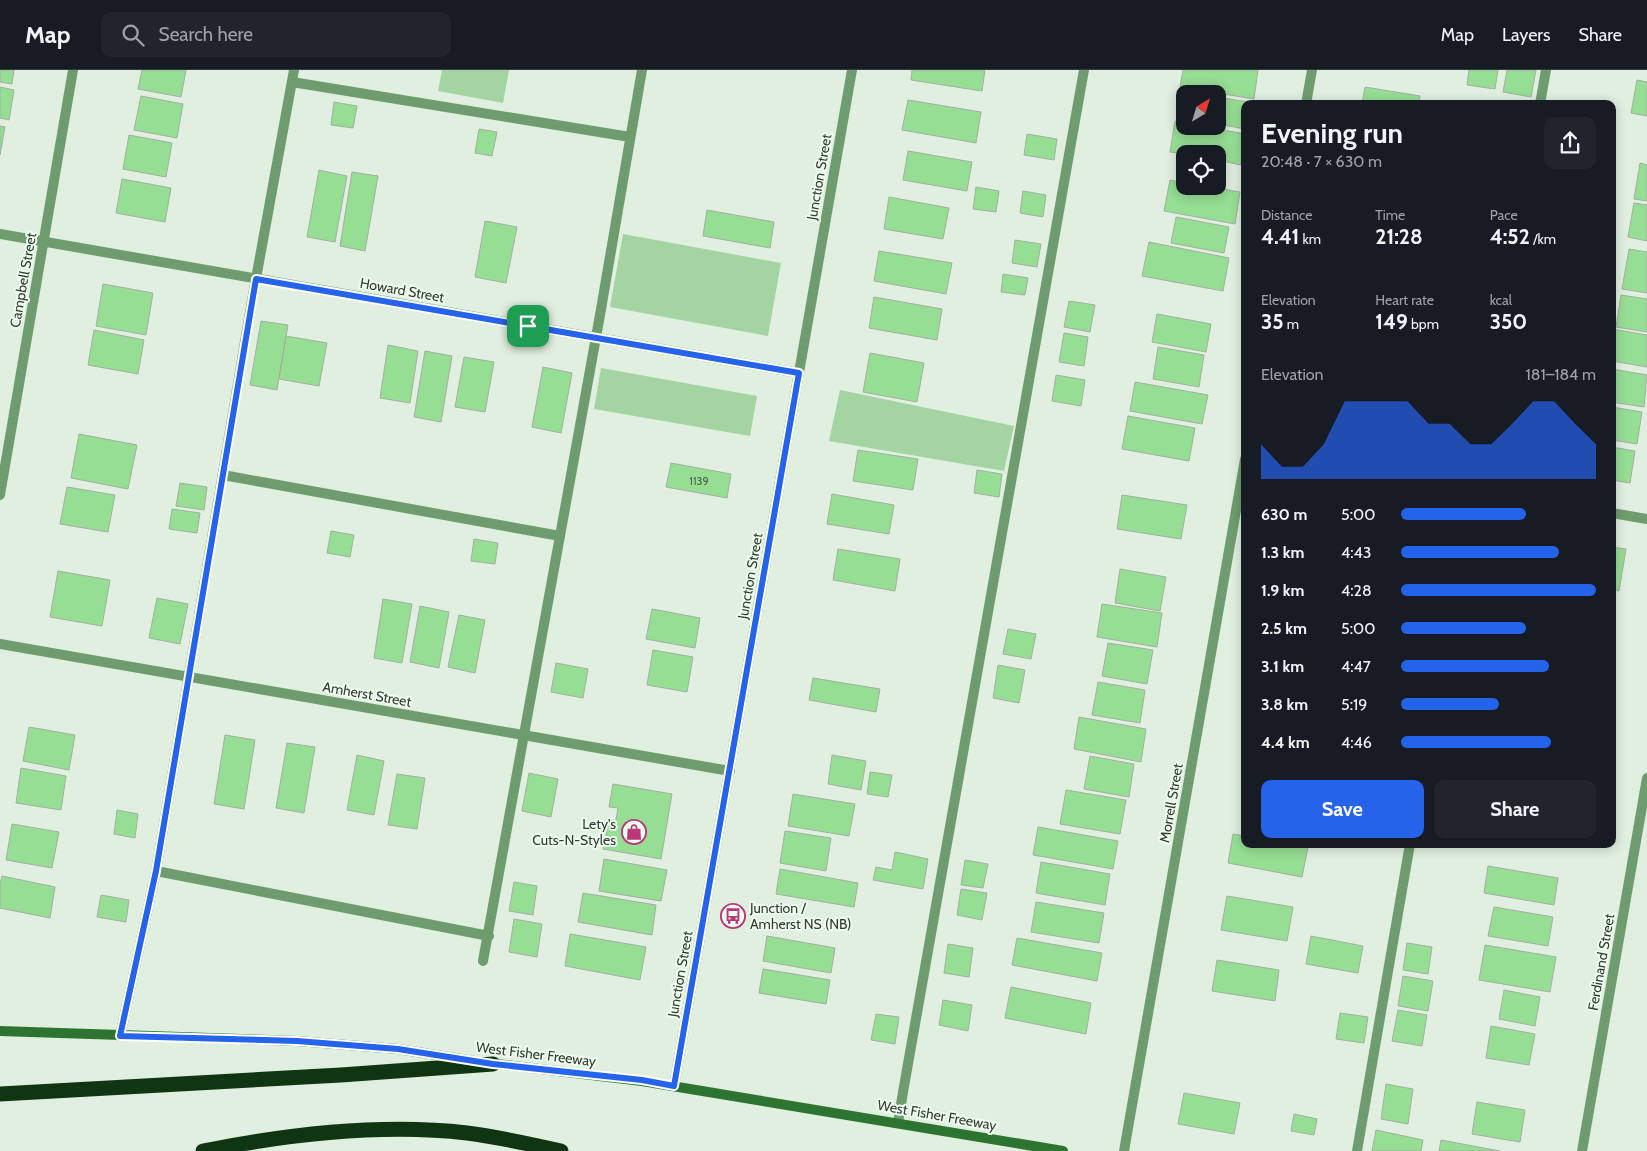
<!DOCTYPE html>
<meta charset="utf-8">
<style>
body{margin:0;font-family:Cabin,sans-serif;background:#20242c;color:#f1f3f6;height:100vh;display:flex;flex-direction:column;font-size:19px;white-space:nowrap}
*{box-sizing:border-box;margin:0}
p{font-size:16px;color:#9ea1a6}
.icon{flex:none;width:28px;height:28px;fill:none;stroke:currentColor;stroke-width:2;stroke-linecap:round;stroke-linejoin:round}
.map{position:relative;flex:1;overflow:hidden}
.sheet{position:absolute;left:1241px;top:30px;width:375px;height:748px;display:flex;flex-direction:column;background:#171b24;border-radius:10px;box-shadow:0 2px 12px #0003}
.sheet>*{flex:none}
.needle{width:32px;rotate:38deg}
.controls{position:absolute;left:1176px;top:15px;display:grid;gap:10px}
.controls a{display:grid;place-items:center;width:50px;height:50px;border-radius:10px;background:#171b24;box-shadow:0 2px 12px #0003;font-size:25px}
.pin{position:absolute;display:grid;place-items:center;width:42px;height:42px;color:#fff;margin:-21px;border-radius:10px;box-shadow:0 2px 8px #0006}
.round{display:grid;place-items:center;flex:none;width:52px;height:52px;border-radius:10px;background:#20242c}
.summary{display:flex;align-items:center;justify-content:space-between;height:85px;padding:0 20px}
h1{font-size:28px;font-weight:700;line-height:38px}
.stats{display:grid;grid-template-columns:repeat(3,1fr);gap:8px;height:85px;padding:5px 20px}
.stats div{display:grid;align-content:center}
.stats b{font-size:21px;font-weight:700}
.stats small{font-size:14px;font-weight:400}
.stats p{font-size:14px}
.chart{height:140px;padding:10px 20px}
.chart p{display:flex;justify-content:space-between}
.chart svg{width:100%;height:90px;margin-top:5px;fill:#2563eb;opacity:.7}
.button{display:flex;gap:10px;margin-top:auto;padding:10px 20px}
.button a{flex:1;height:58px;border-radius:10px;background:#2563eb;color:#fff;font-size:20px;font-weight:700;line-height:58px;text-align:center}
.button a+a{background:#20242c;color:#f1f3f6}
ul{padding:0 20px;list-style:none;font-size:16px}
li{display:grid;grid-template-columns:80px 60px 1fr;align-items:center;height:38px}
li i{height:12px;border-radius:6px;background:#2563eb}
header{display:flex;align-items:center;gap:30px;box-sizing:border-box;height:70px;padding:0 25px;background:#171b24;border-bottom:1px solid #363941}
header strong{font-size:24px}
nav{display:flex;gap:28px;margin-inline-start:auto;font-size:18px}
.search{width:350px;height:45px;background:#20242c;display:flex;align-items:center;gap:12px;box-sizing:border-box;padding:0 18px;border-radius:10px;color:#9ea1a6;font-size:19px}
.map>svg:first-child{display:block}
.green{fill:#a3d4a1}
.building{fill:#96de94;stroke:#a2b0a1}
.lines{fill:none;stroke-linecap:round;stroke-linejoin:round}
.service{stroke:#6f9c6e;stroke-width:10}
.minor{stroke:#6f9c6e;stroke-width:10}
.tertiary{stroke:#6f9c6e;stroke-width:10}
.secondary{stroke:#2d7430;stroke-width:10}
.motorway{stroke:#103512;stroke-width:15}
.route-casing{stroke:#fff;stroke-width:10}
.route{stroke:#2563eb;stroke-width:6}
.labels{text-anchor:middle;stroke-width:4;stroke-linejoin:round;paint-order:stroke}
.number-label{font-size:11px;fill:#4c634c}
.street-label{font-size:14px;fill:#343a34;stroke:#edfded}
.poi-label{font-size:14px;fill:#343a34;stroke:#edfded;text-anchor:end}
</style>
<header>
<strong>Map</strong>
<div class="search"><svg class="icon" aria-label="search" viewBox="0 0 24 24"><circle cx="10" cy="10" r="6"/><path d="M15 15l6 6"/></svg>Search here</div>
<nav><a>Map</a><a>Layers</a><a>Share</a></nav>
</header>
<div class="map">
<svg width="1647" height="1081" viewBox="0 0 1647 1081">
<rect width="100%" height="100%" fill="#e0efdf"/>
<path class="green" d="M442,0H509L503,33L438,21Z
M623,164L781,193L768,266L610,237Z
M601,298L757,326L750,366L594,339Z
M840,320L1014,356L1004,401L829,371Z"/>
<path class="building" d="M0,0H14L12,14L0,12Z
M142,0H186L181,27L138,19Z
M912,0H985L982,21L911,10Z
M1183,0H1258L1254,29L1180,17Z
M1469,0H1498L1495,19L1467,15Z
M1507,0H1536L1531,27L1503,22Z
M1637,10L1647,12V46L1631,43Z
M0,17L14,20L9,50L0,48Z
M1365,17L1420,26L1419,34H1362Z
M141,26L183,34L177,68L134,60Z
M1218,27L1253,33V34H1245V59L1218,54Z
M908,30L981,42L976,73L902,60Z
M334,32L357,36L353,58L331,55Z
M1175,51L1185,53V56H1202L1245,64V75L1241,95L1218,90V84H1185L1170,82Z
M0,56L5,57L0,85Z
M479,59L497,62L492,86L475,83Z
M1027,64L1057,69L1054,90L1024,85Z
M129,65L172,73L166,107L123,99Z
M908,81L972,92L967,121L903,110Z
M1640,93L1647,95V131L1634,129Z
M319,100L347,106L335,172L307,167Z
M352,102L378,106L365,181L340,176Z
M122,109L171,118L165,152L116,143Z
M1170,110L1185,113V116H1206L1240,122L1235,154L1164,141Z
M976,117L999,121L996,142L973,139Z
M1023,121L1046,125L1043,147L1020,143Z
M889,127L949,138L943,169L884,159Z
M1634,133L1647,135V171L1628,167Z
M707,140L774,152L770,178L703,166Z
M1176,147L1229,157L1224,183L1171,173Z
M485,151L517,157L506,213L475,207Z
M1015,170L1041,174L1037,197L1012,193Z
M1149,172L1229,188L1223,221L1142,206Z
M1629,179L1647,182V223L1622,219Z
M879,181L952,193L946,224L874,211Z
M1003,204L1028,208L1025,225L1001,222Z
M103,214L153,223L146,265L96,256Z
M1621,225L1647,229V262L1616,257Z
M874,227L942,239L937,270L869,258Z
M1069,231L1095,235L1090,262L1064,257Z
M1157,244L1211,254L1206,282L1152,272Z
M261,251L288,255L277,320L250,315Z
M1612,259L1647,265V297L1612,291Z
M94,260L144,270L138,304L88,295Z
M1064,263L1088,267L1084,296L1059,292Z
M286,266L327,273L319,316L279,309Z
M388,275L418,281L410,333L380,328Z
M1158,277L1204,285L1199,317L1153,309Z
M425,281L452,286L441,352L414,347Z
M870,283L924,293L917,332L863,322Z
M464,287L494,292L485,342L455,337Z
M543,297L572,303L561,363L532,357Z
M1612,299L1647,305L1644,337L1612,332Z
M1056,305L1085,310L1081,336L1052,331Z
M1135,312L1208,325L1202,354L1130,341Z
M1612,337L1642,342L1637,374L1612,370Z
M1128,346L1195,358L1189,391L1122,379Z
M79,364L137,375L128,419L71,408Z
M1612,377L1635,381L1630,413L1612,410Z
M858,380L918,389L913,420L853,411Z
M671,393L731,404L727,428L666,417Z
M977,400L1002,404L999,427L974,423Z
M180,413L207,417L204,440L176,436Z
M67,417L115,425L108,462L60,454Z
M832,424L894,435L889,464L827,454Z
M1122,425L1187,435L1181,469L1117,459Z
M172,439L200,443L197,463L169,459Z
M331,461L354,465L350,487L327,483Z
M474,469L498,473L495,494L471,491Z
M1612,477L1626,479L1619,521L1612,520Z
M838,479L900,489L895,521L833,510Z
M1120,499L1166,507L1160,541L1115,533Z
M58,501L110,510L102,556L50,547Z
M157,528L188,534L180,574L149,568Z
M383,529L412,534L402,593L374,588Z
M1102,534L1162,543L1157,577L1097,567Z
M420,536L449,542L439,598L410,592Z
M652,539L700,548L695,578L646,569Z
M459,545L485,550L475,603L448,597Z
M1008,559L1036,564L1031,589L1003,584Z
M1108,573L1153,580L1147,614L1102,606Z
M653,580L693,587L687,622L647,615Z
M556,593L588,599L583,628L551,622Z
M998,595L1025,600L1019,633L993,628Z
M813,608L880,619L876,642L809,630Z
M1098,612L1145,620L1140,653L1092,645Z
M1079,647L1146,659L1141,692L1074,679Z
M29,657L75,665L69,700L23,691Z
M225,665L255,670L244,739L214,734Z
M287,673L315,677L304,743L276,738Z
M357,685L384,691L374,745L347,740Z
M832,685L866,691L861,720L828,714Z
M1090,686L1134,694L1129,727L1084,719Z
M21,698L66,706L61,740L16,733Z
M870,702L892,705L888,727L867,724Z
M529,703L558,709L551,747L522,741Z
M397,704L425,708L417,759L388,755Z
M613,714L672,724L661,789L603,779L608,755L615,756L618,738L609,737Z
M1066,720L1126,730L1120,764L1060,754Z
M793,724L855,734L849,766L788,756Z
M117,740L138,744L135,768L114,764Z
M12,754L59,762L52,798L6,790Z
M1038,757L1118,771L1113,799L1033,785Z
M785,761L831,768L826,801L780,793Z
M1233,764L1245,766V774H1291L1308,777L1302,807L1228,793Z
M895,782L928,789L923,819L873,810L876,797L892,800Z
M604,789L667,800L661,831L599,821Z
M965,790L988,794L983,818L961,815Z
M1041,792L1110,804L1105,835L1036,823Z
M1488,796L1558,808L1554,835L1484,823Z
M780,799L858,813L854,837L776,824Z
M2,806L55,817L50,848L0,838V814Z
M514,812L537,816L533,845L509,841Z
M961,819L987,823L982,850L957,845Z
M583,823L656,835L652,865L578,852Z
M101,825L129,830L126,852L97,847Z
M1227,826L1293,837L1287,871L1221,860Z
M1036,832L1104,843L1099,873L1031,862Z
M1494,837L1553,847L1548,876L1488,866Z
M514,849L542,854L537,887L509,882Z
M570,864L646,877L640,910L565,896Z
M767,866L835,878L831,903L763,891Z
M1311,866L1363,876L1358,903L1306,894Z
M1017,868L1102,883L1097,911L1012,895Z
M1407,873L1432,877L1428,904L1403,900Z
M948,874L973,878L969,907L944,903Z
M1485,875L1556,887L1550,922L1479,910Z
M1217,890L1279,900L1275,931L1212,921Z
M763,899L830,910L826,934L759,923Z
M1403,906L1433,911L1428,941L1398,936Z
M1011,917L1091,933L1086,964L1005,948Z
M1504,920L1540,927L1535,956L1499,949Z
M943,930L972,935L968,961L939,955Z
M1398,940L1427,945L1422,976L1392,971Z
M1340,943L1368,947L1364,973L1336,969Z
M876,944L899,947L895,974L871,970Z
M1491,956L1535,964L1529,995L1486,988Z
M1386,1014L1413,1019L1408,1054L1381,1049Z
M1184,1023L1240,1033L1234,1064L1178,1054Z
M1477,1032L1525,1040L1520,1072L1472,1064Z
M1294,1044L1317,1049L1314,1065L1291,1061Z
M1376,1060L1423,1070L1421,1081H1372Z
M1441,1070L1500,1081H1439Z"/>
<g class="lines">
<path class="service" d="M292,12L630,67
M1540,34L1546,0
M223,405L560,466
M156,801L489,866
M483,891L600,245L642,0
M120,966L156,801L251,236L294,0
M898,1053L903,1022L1084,0
M1357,1081L1410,774"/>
<path class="minor" d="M1306,34L1312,0
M0,164L799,303
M0,425L73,0
M1612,443L1647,449
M0,574L730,701
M1124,1081L1245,389
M1582,1081L1647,708"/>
<path class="tertiary" d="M674,1016L852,0"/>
<path class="secondary" d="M0,961L297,971L398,979L474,991
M489,993L642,1011L1063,1081"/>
<path class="motorway" d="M0,1024L341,1005L493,994
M203,1081C289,1064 380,1053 467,1063C499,1067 530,1074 561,1081"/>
</g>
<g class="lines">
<defs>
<path id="route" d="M256,209L799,303L674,1016L642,1010L493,994L398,979L297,971L120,966L156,801Z"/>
</defs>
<use href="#route" class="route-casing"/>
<use href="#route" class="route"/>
</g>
<defs>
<symbol id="shop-ring" viewBox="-11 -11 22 22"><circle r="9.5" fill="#edfded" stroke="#bc377a" stroke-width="1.5"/><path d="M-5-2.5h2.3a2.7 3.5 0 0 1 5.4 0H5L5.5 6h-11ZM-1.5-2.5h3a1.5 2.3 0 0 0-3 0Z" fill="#bc377a"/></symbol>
<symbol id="bus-ring" viewBox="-11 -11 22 22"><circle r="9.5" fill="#edfded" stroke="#bc377a" stroke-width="1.5"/><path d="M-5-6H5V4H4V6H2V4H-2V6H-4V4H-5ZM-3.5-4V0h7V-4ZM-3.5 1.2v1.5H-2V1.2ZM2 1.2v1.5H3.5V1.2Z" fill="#bc377a"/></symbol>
</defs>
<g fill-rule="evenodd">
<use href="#shop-ring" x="620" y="748" width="28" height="28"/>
<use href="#bus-ring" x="719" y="832" width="28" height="28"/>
</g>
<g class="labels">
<g class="number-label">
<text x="699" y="415">1139</text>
</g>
<g class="street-label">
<text transform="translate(819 107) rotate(-80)" y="5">Junction Street</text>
<text transform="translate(23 210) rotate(-80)" y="5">Campbell Street</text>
<text transform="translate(402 220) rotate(10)" y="5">Howard Street</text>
<text transform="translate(750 506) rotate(-80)" y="5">Junction Street</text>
<text transform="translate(367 624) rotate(10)" y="5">Amherst Street</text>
<text transform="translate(1171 733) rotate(-80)" y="5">Morrell Street</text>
<text transform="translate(1601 892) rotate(-80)" y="5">Ferdinand Street</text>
<text transform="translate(680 904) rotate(-80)" y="5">Junction Street</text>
<text transform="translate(536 984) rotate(7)" y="5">West Fisher Freeway</text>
<text transform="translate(937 1045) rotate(10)" y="5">West Fisher Freeway</text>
</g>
<g class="poi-label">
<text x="616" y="759">Lety's<tspan x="616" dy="16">Cuts-N-Styles</tspan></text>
<text x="750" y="843" text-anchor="start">Junction /<tspan x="750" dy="16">Amherst NS (NB)</tspan></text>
</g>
</g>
</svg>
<div class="controls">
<a><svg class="needle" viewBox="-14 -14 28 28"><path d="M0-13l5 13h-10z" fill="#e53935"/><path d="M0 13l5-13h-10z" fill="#9ea1a6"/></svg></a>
<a><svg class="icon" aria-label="locate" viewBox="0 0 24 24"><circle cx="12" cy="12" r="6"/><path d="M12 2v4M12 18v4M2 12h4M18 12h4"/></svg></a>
</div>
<div class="pin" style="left:528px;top:256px;background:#1e9e55"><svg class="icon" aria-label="arrive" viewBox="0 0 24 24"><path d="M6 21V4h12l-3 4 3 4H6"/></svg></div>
<section class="sheet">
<div class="summary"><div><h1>Evening run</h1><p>20:48 · 7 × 630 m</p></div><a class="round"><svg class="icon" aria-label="share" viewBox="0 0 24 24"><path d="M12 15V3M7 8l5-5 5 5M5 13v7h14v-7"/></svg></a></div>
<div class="stats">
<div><p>Distance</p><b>4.41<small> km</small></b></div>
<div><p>Time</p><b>21:28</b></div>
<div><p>Pace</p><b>4:52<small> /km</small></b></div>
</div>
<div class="stats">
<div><p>Elevation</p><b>35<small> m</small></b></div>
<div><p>Heart rate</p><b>149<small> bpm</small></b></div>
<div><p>kcal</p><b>350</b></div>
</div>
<div class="chart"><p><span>Elevation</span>181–184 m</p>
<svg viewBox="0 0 160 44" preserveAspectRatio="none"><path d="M0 44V27L10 38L20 38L30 27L40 6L50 6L60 6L70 6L80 17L90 17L100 27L110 27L120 17L130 6L140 6L150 17L160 27V44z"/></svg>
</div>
<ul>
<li><b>630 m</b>5:00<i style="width:64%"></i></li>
<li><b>1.3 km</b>4:43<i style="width:81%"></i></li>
<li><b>1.9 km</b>4:28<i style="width:100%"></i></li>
<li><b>2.5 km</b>5:00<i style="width:64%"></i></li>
<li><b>3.1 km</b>4:47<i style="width:76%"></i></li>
<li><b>3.8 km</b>5:19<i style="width:50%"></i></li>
<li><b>4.4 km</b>4:46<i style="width:77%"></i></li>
</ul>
<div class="button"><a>Save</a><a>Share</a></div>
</section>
</div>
